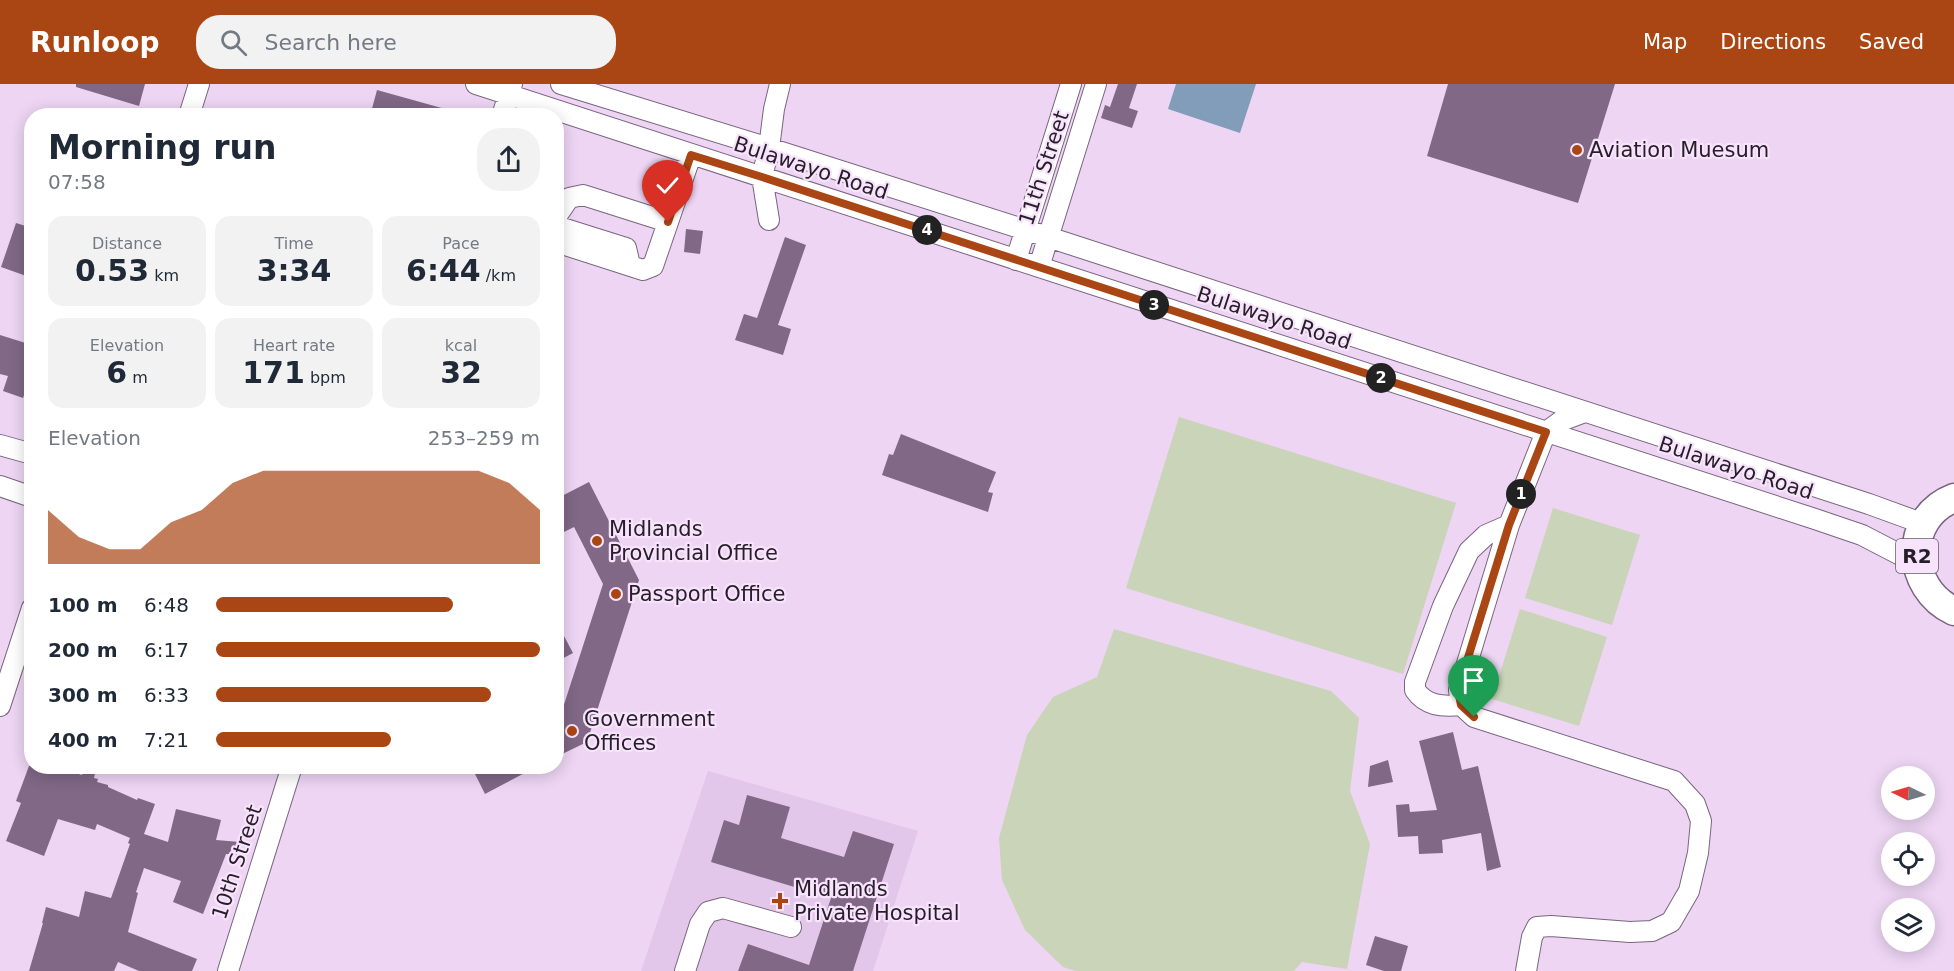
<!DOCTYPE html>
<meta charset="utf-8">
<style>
body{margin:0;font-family:"DejaVu Sans",sans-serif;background:#f2f2f3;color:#1f2937;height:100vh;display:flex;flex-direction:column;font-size:22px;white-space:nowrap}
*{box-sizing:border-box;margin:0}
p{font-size:20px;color:#747a83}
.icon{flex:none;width:33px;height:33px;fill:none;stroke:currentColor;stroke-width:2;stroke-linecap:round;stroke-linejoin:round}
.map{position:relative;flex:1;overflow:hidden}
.side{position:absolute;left:24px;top:24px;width:540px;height:666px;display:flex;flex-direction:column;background:#fff;border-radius:24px;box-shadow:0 3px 15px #0003}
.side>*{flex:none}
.needle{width:39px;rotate:275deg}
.controls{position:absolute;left:1881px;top:682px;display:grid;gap:12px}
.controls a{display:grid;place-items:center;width:54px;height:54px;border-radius:50%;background:#fff;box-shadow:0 3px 15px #0003;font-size:30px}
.pin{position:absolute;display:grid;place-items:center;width:51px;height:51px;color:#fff;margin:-62px -26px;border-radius:50% 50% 50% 0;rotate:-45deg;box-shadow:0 0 6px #0007}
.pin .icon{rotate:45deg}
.km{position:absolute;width:30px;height:30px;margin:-15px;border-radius:50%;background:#222;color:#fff;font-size:16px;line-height:30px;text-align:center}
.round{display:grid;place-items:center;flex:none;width:63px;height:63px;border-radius:24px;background:#f2f2f3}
.summary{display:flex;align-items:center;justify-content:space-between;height:102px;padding:0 24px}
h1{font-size:33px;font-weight:700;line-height:45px}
.metrics{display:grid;grid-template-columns:repeat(3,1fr);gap:9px;height:102px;padding:6px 24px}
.metrics div{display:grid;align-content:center;border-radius:15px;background:#f2f2f3;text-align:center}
.metrics b{font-size:30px;font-weight:700}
.metrics small{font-size:16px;font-weight:400}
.metrics p{font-size:16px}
.chart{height:168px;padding:12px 24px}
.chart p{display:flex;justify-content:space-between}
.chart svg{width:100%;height:108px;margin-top:6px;fill:#aa4614;opacity:.7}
ul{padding:0 24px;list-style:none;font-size:20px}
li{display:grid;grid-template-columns:96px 72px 1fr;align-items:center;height:45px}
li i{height:15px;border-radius:8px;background:#aa4614}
header{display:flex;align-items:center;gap:36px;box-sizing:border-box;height:84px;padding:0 30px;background:#aa4614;color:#fff}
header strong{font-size:28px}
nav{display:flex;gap:33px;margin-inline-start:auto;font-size:21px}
.search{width:420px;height:54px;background:#f2f2f3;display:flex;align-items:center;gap:15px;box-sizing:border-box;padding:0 21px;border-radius:24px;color:#747a83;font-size:22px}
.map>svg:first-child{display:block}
.built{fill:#e3c7ea}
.green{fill:#cad4b8}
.water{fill:#819dba}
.building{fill:#806886}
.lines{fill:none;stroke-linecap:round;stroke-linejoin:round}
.minor-casing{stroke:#7a657f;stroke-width:22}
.highway-casing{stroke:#7a657f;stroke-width:31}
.minor{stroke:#fff;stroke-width:20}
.highway{stroke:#fff;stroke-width:28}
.route-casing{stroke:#fff;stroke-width:12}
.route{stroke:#aa4614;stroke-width:8}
.poi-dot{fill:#aa4614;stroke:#f7e4fc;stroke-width:2}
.labels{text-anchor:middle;stroke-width:4.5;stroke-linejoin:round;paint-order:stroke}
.shield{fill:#f7e4fc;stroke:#655968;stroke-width:1.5}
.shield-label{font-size:20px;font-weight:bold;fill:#271e29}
.poi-label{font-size:21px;fill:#271e29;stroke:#f7e4fc;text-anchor:start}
.street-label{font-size:21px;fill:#271e29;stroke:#f7e4fc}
</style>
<header>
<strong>Runloop</strong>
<div class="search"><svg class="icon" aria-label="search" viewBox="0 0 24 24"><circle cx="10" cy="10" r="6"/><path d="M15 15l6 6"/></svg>Search here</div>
<nav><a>Map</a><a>Directions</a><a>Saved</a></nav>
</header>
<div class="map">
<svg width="1954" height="887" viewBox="0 0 1954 887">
<rect width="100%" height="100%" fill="#edd5f3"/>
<path class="built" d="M708,687L918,747L873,887H641Z"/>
<path class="green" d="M1179,333L1456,419L1403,590L1126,504Z
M1553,424L1640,451L1612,541L1525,514Z
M1520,525L1607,553L1579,642L1492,615Z
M1114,545L1331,607L1359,634L1350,707L1370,760L1347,885L1302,878L1294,887H1076L1063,883L1025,846L1002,796L999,754L1027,651L1053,613L1097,593Z"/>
<path class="water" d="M1176,0H1256L1240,49L1168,25Z"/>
<path class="building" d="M76,0H145L139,22L76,3Z
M1118,0H1137L1129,24L1138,27L1132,44L1101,34L1105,21L1110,23Z
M1448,0H1615L1578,119L1427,72Z
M377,6L456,28V32H370Z
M16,139L32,144V194L1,183Z
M686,145L703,147L700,170L684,168Z
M785,153L806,161L778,241L791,245L783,271L735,256L744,230L757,234Z
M0,251L32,261V289L23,314L3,307L8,292L0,290Z
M901,350L996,388L988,408L993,409L988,428L882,391L889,370L893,371Z
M589,398L639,496L587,658L556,673V638L559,636L603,500L574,443L556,452V415Z
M556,537L573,569L556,578Z
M1453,648L1462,686L1478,682L1501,783L1487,787L1481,749L1442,756L1443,769L1419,770L1418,752L1398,753L1396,721L1409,720L1410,728L1437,726L1419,657Z
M1388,676L1393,698L1368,703L1370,682Z
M29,682H51L82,691L83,686L95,689L94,694L98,695L97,698L108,701V703L137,716L138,714L155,720L144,750L168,758L176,725L221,736L216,756L240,758L238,771L226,770L203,830L173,818L181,797L144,784L136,808L138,809L128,848L197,875L192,887H139L118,878L114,887H29L43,839H42L46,823L79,833L85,807L111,814L130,760L128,759L130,754L97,740L95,746L58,735L44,772L6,757L21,719L16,717Z
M471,682H538L485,710Z
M747,711L790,723L781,754L844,773L853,747L894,760L853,887H738L748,860L809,881L831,814L711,778L724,736L739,741Z
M1375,852L1408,862L1401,887H1384L1366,881Z"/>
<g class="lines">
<defs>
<path id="minor" d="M476,0L1815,435L1862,451L1916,479
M561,0L769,64L1048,153L1869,420L1924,440
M189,32L199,0
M502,32L512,0
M556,133L569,114L583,111L668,138
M769,136L762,93L769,64L774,25L780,0
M556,142L626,164L630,181
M556,158L643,186L653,182L691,71
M1016,176L1071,0
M1039,183L1096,0
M0,361L32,370
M0,402L32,413
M1461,621C1442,623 1426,622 1415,606V598L1443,522L1469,467L1486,451L1509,441
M0,622L32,524
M228,887L292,682
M685,887L700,840L708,828L723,824L791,843
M1526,887L1532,853L1537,843L1551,842L1630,848L1652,847L1671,838L1689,807L1698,769L1701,737L1695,720L1674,697L1474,633L1461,621L1459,606L1509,441L1546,348L1561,337L1585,328"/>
<path id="highway" d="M1954,414C1902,434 1906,505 1954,527"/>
</defs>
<use href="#minor" class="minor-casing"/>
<use href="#highway" class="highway-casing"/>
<use href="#minor" class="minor"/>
<use href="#highway" class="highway"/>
</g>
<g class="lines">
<defs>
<path id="route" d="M668,138L691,71L762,93L1546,348L1509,441L1458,606L1461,621L1474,633"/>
</defs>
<use href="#route" class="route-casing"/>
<use href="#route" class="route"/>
</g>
<g class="poi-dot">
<circle cx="1577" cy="66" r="6"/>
<circle cx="597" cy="457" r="6"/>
<circle cx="616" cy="510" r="6"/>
<circle cx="572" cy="647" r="6"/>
<path d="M777 808h6v6h6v6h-6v6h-6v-6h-6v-6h6z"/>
</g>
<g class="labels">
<rect class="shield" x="1896" y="455" width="42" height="34" rx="4.5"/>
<g class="shield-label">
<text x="1917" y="479">R2</text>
</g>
<g class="poi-label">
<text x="1589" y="73">Aviation Muesum</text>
<text x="609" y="452">Midlands<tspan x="609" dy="24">Provincial Office</tspan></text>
<text x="628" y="517">Passport Office</text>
<text x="584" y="642">Government<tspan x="584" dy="24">Offices</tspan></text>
<text x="794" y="812">Midlands<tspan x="794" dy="24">Private Hospital</tspan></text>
</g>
<g class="street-label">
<text transform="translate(811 84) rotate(18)" y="7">Bulawayo Road</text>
<text transform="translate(1044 84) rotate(-72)" y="7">11th Street</text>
<text transform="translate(1274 234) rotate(18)" y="7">Bulawayo Road</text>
<text transform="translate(1736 384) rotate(18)" y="7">Bulawayo Road</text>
<text transform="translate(237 778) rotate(-72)" y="7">10th Street</text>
</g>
</g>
</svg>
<div class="controls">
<a><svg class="needle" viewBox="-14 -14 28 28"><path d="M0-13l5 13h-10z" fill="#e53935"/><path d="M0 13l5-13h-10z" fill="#747a83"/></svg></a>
<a><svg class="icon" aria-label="locate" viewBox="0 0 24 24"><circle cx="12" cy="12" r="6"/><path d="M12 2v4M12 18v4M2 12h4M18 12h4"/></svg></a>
<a><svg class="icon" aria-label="layers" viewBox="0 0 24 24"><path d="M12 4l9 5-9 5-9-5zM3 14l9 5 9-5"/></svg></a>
</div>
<div class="pin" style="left:1474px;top:633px;background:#1e9e55"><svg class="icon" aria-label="arrive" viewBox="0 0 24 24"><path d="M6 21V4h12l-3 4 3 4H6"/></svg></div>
<div class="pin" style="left:668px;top:138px;background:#d93025"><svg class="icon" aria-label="check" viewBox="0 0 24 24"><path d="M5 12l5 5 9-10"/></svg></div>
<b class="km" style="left:1521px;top:410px">1</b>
<b class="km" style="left:1381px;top:294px">2</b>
<b class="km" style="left:1154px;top:221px">3</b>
<b class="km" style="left:927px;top:146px">4</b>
<section class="side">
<div class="summary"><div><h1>Morning run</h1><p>07:58</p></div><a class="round"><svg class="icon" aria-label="share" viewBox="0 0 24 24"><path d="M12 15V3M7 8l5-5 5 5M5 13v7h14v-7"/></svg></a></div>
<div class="metrics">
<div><p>Distance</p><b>0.53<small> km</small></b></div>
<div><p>Time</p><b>3:34</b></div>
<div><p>Pace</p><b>6:44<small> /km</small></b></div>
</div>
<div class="metrics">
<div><p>Elevation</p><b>6<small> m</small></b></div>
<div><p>Heart rate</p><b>171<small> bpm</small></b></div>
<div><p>kcal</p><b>32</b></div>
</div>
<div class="chart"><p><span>Elevation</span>253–259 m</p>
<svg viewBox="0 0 160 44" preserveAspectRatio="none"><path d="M0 44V22L10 33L20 38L30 38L40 27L50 22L60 11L70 6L80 6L90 6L100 6L110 6L120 6L130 6L140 6L150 11L160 22V44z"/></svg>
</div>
<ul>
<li><b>100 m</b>6:48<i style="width:73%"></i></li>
<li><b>200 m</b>6:17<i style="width:100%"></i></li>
<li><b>300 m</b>6:33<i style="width:85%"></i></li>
<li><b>400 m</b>7:21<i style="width:54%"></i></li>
</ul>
</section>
</div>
